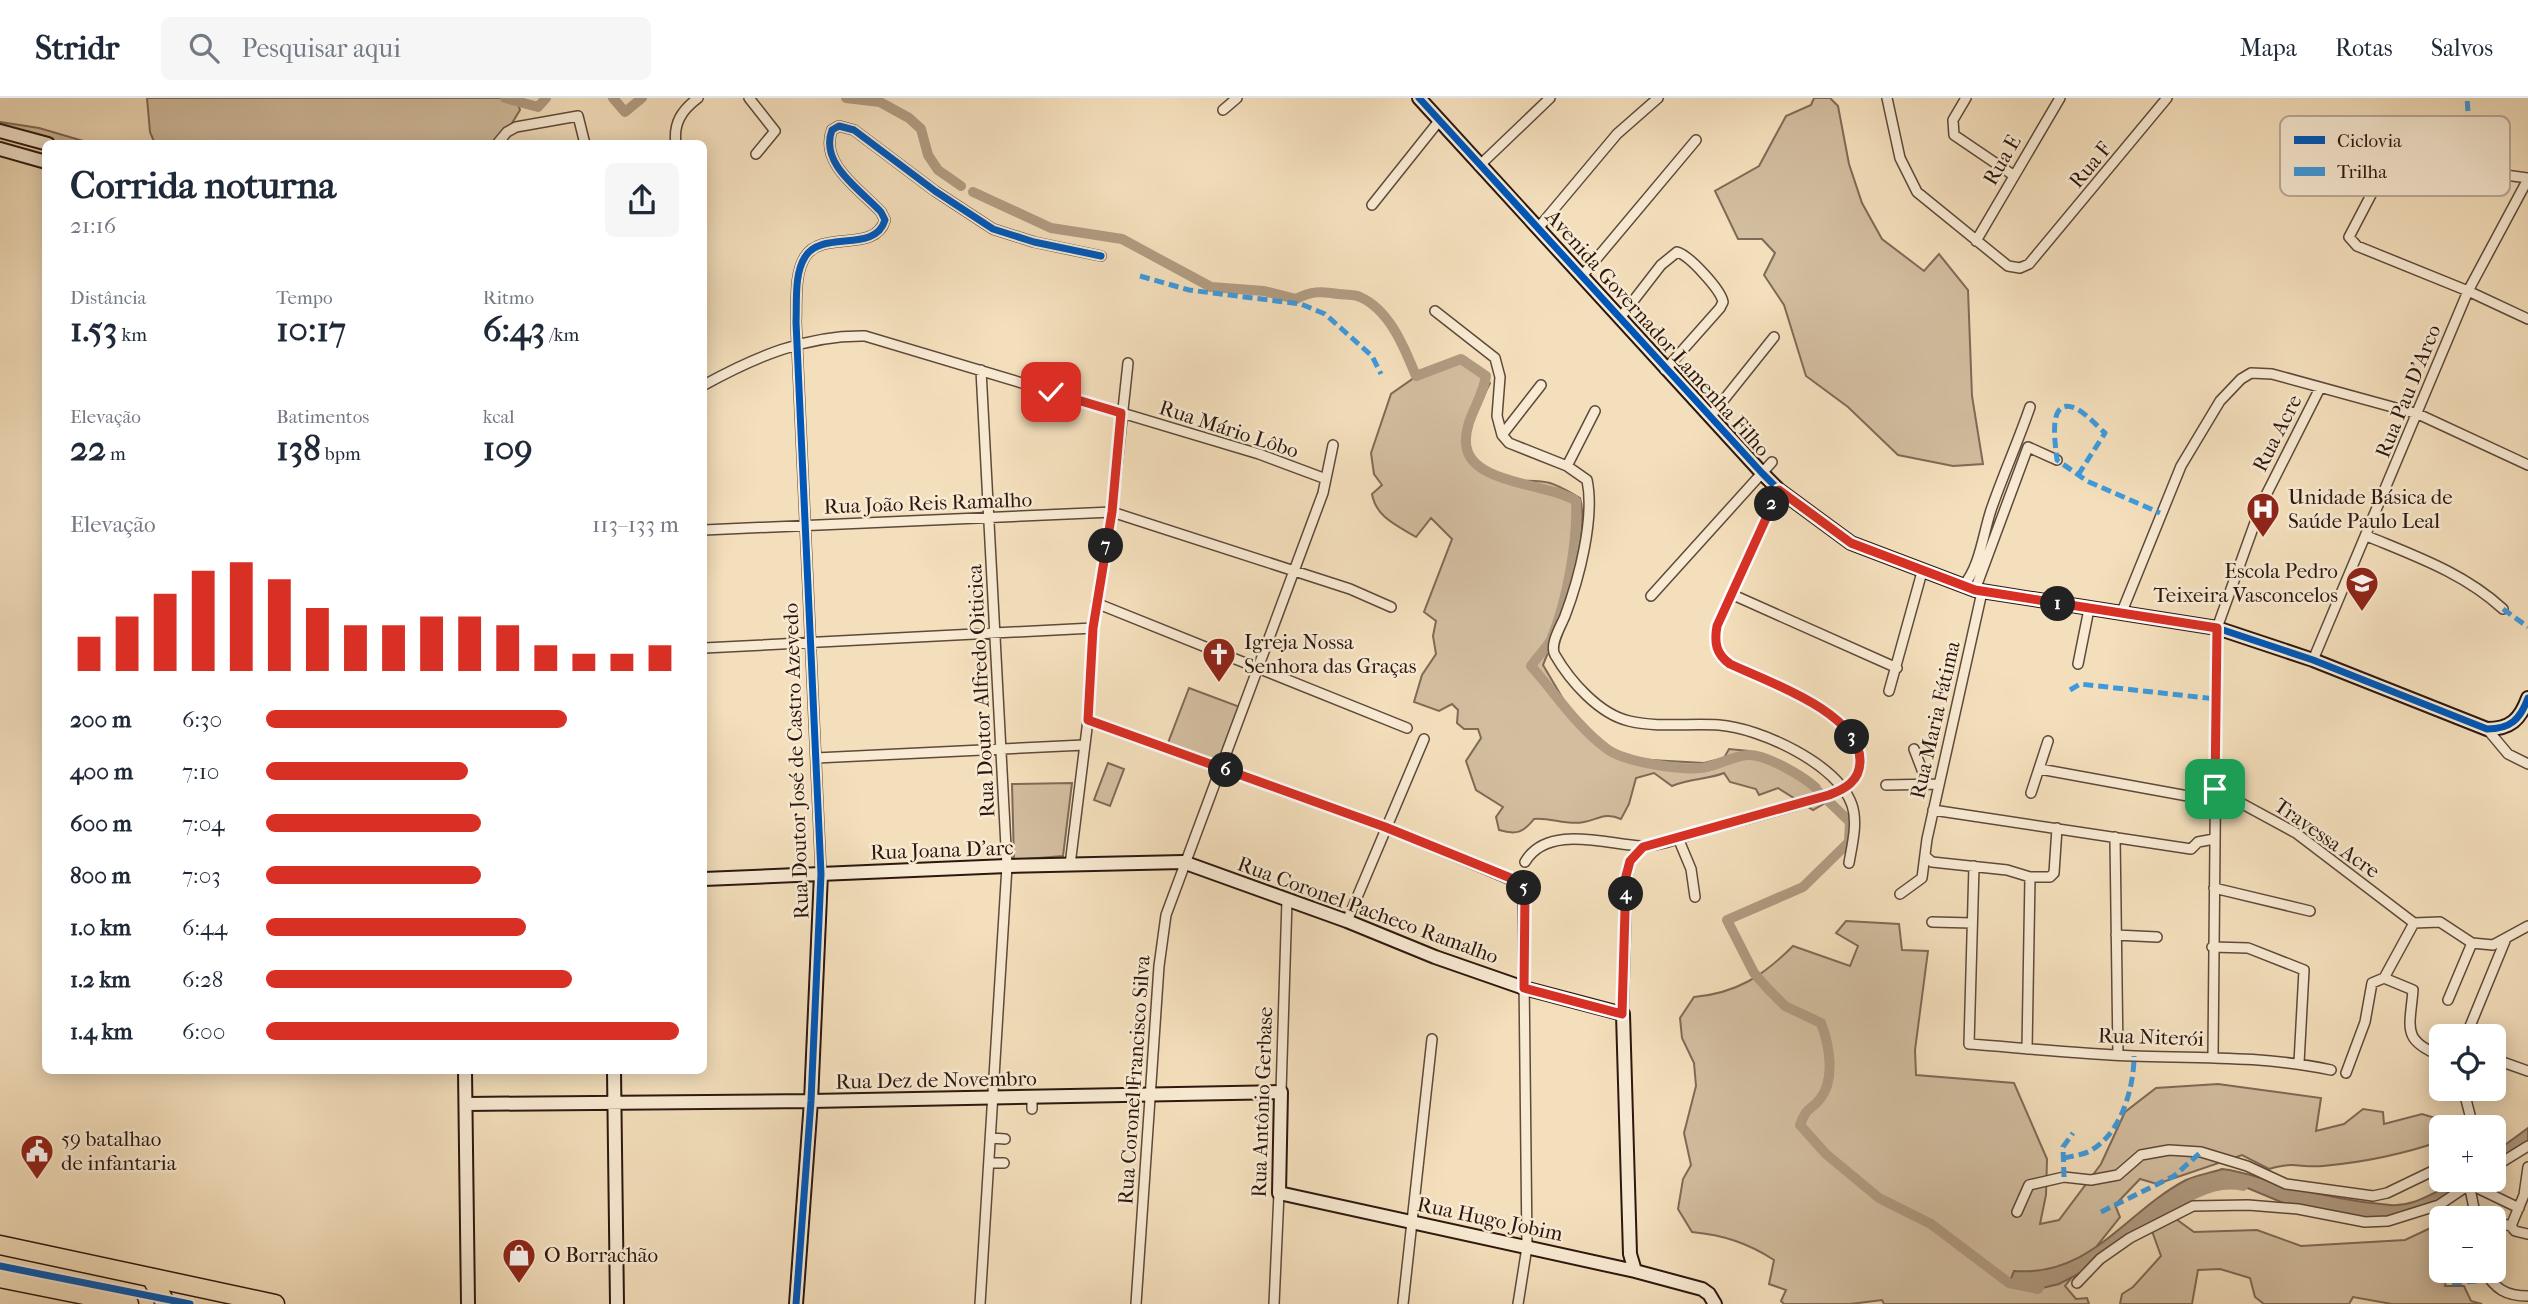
<!DOCTYPE html>
<html lang="pt">
<meta charset="utf-8">
<style>
body{margin:0;font-family:"IM FELL French Canon",serif;background:#f6f6f7;color:#1f2937;height:100vh;display:flex;flex-direction:column;font-size:26px;white-space:nowrap}
*{box-sizing:border-box;margin:0}
p{font-size:23px;color:#747a83}
.icon{flex:none;width:38px;height:38px;fill:none;stroke:currentColor;stroke-width:2;stroke-linecap:round;stroke-linejoin:round}
.map{position:relative;flex:1;overflow:hidden}
.drawer{position:absolute;left:42px;top:42px;width:665px;height:934px;display:flex;flex-direction:column;background:#fff;border-radius:10px;box-shadow:0 4px 18px #0003}
.drawer>*{flex:none}
.buttons{position:absolute;left:2429px;top:926px;display:grid;gap:14px}
.buttons a{display:grid;place-items:center;width:77px;height:77px;border-radius:10px;background:#fff;box-shadow:0 4px 18px #0003;font-size:35px}
.pin{position:absolute;display:grid;place-items:center;width:60px;height:60px;color:#fff;margin:-30px;border-radius:14px;box-shadow:0 4px 10px #0006}
.km{position:absolute;width:35px;height:35px;margin:-18px;border-radius:50%;background:#222;color:#fff;font-size:19px;line-height:35px;text-align:center}
.round{display:grid;place-items:center;flex:none;width:74px;height:74px;border-radius:10px;background:#f6f6f7}
.summary{display:flex;align-items:center;justify-content:space-between;height:119px;padding:0 28px}
h1{font-size:38px;font-weight:700;line-height:52px}
.figures{display:grid;grid-template-columns:repeat(3,1fr);gap:10px;height:119px;padding:7px 28px}
.figures div{display:grid;align-content:center}
.figures b{font-size:35px;font-weight:700}
.figures small{font-size:19px;font-weight:400}
.figures p{font-size:19px}
.chart{height:196px;padding:14px 28px}
.chart p{display:flex;justify-content:space-between}
.chart svg{width:100%;height:126px;margin-top:7px;stroke:#d93025;stroke-width:6}
ul{padding:0 28px;list-style:none;font-size:23px}
li{display:grid;grid-template-columns:112px 84px 1fr;align-items:center;height:52px}
li i{height:18px;border-radius:9px;background:#d93025}
header{display:flex;align-items:center;gap:42px;box-sizing:border-box;height:98px;padding:0 35px;background:#fff;border-bottom:2px solid #e0e1e3}
header strong{font-size:33px}
nav{display:flex;gap:38px;margin-inline-start:auto;font-size:24px}
.search{width:490px;height:63px;background:#f6f6f7;display:flex;align-items:center;gap:18px;box-sizing:border-box;padding:0 24px;border-radius:10px;color:#747a83;font-size:26px}
.map>svg:first-child{display:block}
.green{fill:#d2bd9f;stroke:#7f6a57;stroke-width:2}
.water{fill:#b09b81;stroke:#7b6653;stroke-width:2}
.lines{fill:none;stroke-linecap:round;stroke-linejoin:round}
.canal{stroke:#b09b81;stroke-width:10}
.street-casing{stroke:#5e493a;stroke-width:12}
.secondary-casing{stroke:#2c170f;stroke-width:16}
.highway-casing{stroke:#2c170f;stroke-width:21}
.street{stroke:#f8ead3;stroke-width:9}
.secondary{stroke:#f8ead3;stroke-width:12}
.highway{stroke:#f4dfbc;stroke-width:18}
.quiet{stroke:#3d9ade;stroke-width:5;stroke-dasharray:10 5;stroke-linecap:butt}
.cycleway-casing{stroke:#f8ead3;stroke-width:11}
.cycleway{stroke:#0057b8;stroke-width:7}
.route-casing{stroke:#fff;stroke-width:14}
.route{stroke:#d93025;stroke-width:9}
.labels{text-anchor:middle;stroke-width:5;stroke-linejoin:round;paint-order:stroke}
.street-label{font-size:21px;fill:#2c170f;stroke:#f8ead3}
.poi-label{font-size:21px;fill:#2c170f;stroke:#f8ead3;text-anchor:start}
.key{fill:#f8ead3;stroke:#bbab98;stroke-width:2}
.key-label{font-size:19px;fill:#2c170f}
</style>
<header>
<strong>Stridr</strong>
<div class="search"><svg class="icon" aria-label="search" viewBox="0 0 24 24"><circle cx="10" cy="10" r="6"/><path d="M15 15l6 6"/></svg>Pesquisar aqui</div>
<nav><a>Mapa</a><a>Rotas</a><a>Salvos</a></nav>
</header>
<div class="map">
<svg width="2528" height="1206" viewBox="0 0 2528 1206">
<rect width="100%" height="100%" fill="#f4dfbc"/>
<filter id="stains"><feTurbulence type="fractalNoise" baseFrequency=".00286" numOctaves="4"/><feColorMatrix values="0 0 0 0 .2 0 0 0 0 .09 0 0 0 0 .02 0 0 0 .5 -.17"/></filter>
<radialGradient id="worn" r=".72"><stop offset=".6" stop-color="#630" stop-opacity="0"/><stop offset="1" stop-color="#630" stop-opacity=".3"/></radialGradient>
<path class="green" d="M147,0H516L520,12L500,45L155,46L150,34Z
M1814,0H1830L1838,8L1849,66L1862,105L1882,141L1924,173L1939,156L1968,192L1972,298L1983,366L1953,368L1898,357L1848,309L1806,278L1784,207L1764,177L1775,155L1762,141H1738L1715,93L1759,68L1786,18L1811,7Z
M0,24L39,30L90,45H60L0,31Z
M1461,261L1480,270L1490,285C1472,322 1450,359 1501,379C1516,385 1535,381 1550,385C1560,388 1571,395 1580,400C1591,439 1559,529 1543,567L1569,611L1589,632L1609,649L1633,661L1704,665L1724,660L1729,651L1749,653L1816,686L1827,704L1813,712L1778,690L1759,697L1756,691L1730,684L1724,675C1706,682 1690,680 1672,688L1654,675L1636,680L1629,706L1621,721C1605,714 1599,721 1584,724C1567,728 1550,719 1534,721C1523,735 1516,737 1499,732L1496,719L1503,709L1476,692L1466,663L1481,640L1478,631H1464L1457,625L1458,612L1452,606L1439,613L1414,604L1422,577L1436,556L1433,538L1436,523L1424,514L1452,441L1431,420L1416,439C1396,427 1376,419 1372,396L1382,387L1374,376L1371,355L1391,296L1421,275Z
M1189,590L1240,609L1219,664L1168,645Z
M1108,665L1124,671L1110,708L1094,702Z
M1072,685L1063,758L1014,762L1012,686Z
M1846,823L1899,826L1902,852L1928,853L1915,952L1916,977L2014,985L2047,1061L2046,1097L2040,1126L2059,1122L2101,1066L2125,1014L2156,990L2218,986L2321,1000L2316,1033L2344,1026L2363,1011L2383,1014L2384,1026L2422,1016L2452,1025L2451,1029H2441V1043C2401,1057 2366,1064 2323,1068C2299,1070 2295,1063 2269,1071L2242,1057L2157,1086L2140,1081L2115,1107L2120,1119L2065,1188L2076,1201L2087,1200L2089,1206H1884L1882,1202L1850,1206H1784L1781,1203L1786,1192L1769,1186L1774,1162C1748,1145 1723,1137 1692,1134L1678,1111L1683,1081L1691,1067L1684,1035L1696,988L1694,965L1682,940L1680,920L1694,899C1737,895 1763,878 1793,848L1850,868L1858,848L1836,835Z
M2176,1121L2194,1134L2257,1132L2301,1148L2405,1142L2441,1125V1172L2448,1173L2445,1188H2464L2471,1203L2482,1206H2392L2353,1199L2349,1206H2264L2255,1199L2250,1180L2220,1171L2198,1172L2192,1206H2120L2122,1196L2133,1189L2161,1158L2152,1133Z"/>
<path class="water" d="M2528,1030V1044L2494,1068V1055Z
M2222,1071C2241,1073 2256,1079 2274,1084C2310,1095 2352,1104 2390,1107C2422,1110 2444,1082 2475,1082L2438,1107L2385,1122L2298,1111L2238,1086L2211,1089L2178,1106L2086,1172L2059,1186L2038,1191L2009,1185L2014,1173C2091,1179 2125,1114 2186,1082C2197,1077 2211,1075 2222,1071Z"/>
<g class="lines">
<path class="canal" d="M505,0L538,9L546,0
M613,0L625,14L642,0
M846,0L880,4L909,20L921,31L928,57L938,72L961,88
M973,94L1051,130L1122,141L1211,189L1264,193L1296,201C1311,193 1321,193 1338,196C1344,197 1354,196 1360,199C1390,212 1405,251 1416,278L1461,261L1486,278C1483,301 1464,322 1466,346C1469,387 1550,385 1576,403C1578,443 1567,504 1551,542C1546,551 1537,559 1531,568C1556,596 1577,629 1607,651C1624,664 1687,674 1707,669C1720,666 1736,657 1749,657C1767,657 1803,678 1816,690
M1819,694L1850,724L1849,744L1803,789L1727,822L1754,875L1768,891L1785,908L1821,925C1829,946 1836,981 1820,1001C1810,1014 1808,1006 1800,1027L1826,1056L1879,1100L1931,1126L2009,1185L2038,1191L2040,1187
M2145,1130C2172,1110 2207,1079 2243,1088"/>
<defs>
<path id="street" d="M749,0L775,33L756,56
M1887,0L1900,60L1917,94L2008,168L2020,170L2029,166L2167,0
M1966,0L1953,22L1954,37L2013,77
M1223,12L1237,0
M497,46L507,34L516,29L578,18L585,46
M676,46C673,25 682,12 698,0
M1479,68L1550,0
M2528,80L2453,70L2391,66L2384,72L2349,139L2357,148L2468,193L2528,221
M1372,107L1439,23
M1539,129L1617,36L1658,0
M1976,143L2060,0
M1582,178L1696,42
M1435,213L1495,260L1500,279L1497,318L1502,337L1509,345L1567,368L1587,382C1595,420 1579,481 1565,518C1561,528 1549,547 1555,557C1570,583 1599,616 1629,623C1659,630 1689,625 1719,627C1760,630 1838,666 1852,707C1858,725 1852,747 1849,765
M1620,220L1661,167L1677,154C1689,157 1721,192 1723,204L1720,210L1665,272
M704,287C755,259 806,237 865,238L1259,356L1326,381
M1710,319L1774,239
M1502,337L1541,287
M1567,368L1595,313
M704,432L1112,414L1350,491L1391,509
M2367,438C2415,458 2464,475 2503,511
M1963,488C1980,469 1983,436 1991,412C2003,377 2018,344 2030,309
M1975,492L2028,349L2057,362
M1731,496L1897,570
M1651,498L1772,364
M1096,505L1407,630
M2121,516L2181,368L2220,303L2241,281L2251,275L2272,276L2418,316L2528,367
M704,550L1093,530
M2313,562L2468,193L2528,81
M2078,566L2089,511
M1889,593L1922,474
M1088,622L1385,729L1523,787L1527,1149L1518,1206
M2487,631L2508,656L2528,666
M1914,651L1927,685
M816,660L1084,647
M2040,671L2215,703
M1886,687L1939,686
M2215,691L2296,735L2414,825
M2031,695L2048,643
M1933,712L2191,751L2198,744L2214,741
M2115,739L2118,957
M1678,740L1691,771L1695,799
M1925,758L1932,764L2007,772L2030,779H2050L2054,775L2057,730
M1525,764C1547,726 1606,746 1641,748C1659,749 1682,739 1699,734C1742,722 1786,711 1829,697C1845,691 1860,683 1860,663C1861,615 1766,583 1730,566C1716,556 1714,545 1717,528L1779,392
M1070,767L1088,622L1093,530L1112,414L1128,265
M1974,768L1969,946C2024,950 2079,956 2134,958C2200,960 2266,958 2331,972
M821,776L796,224C797,204 794,176 805,159C822,131 875,156 885,122L881,114C861,92 819,66 832,32L839,28L854,32L935,93L993,131L1034,144L1101,158
M2214,790L2310,813
M1900,796L1922,780L1927,741L1982,494
M1347,823L1424,641
M1932,824L1972,825
M2414,825L2440,824L2472,845L2493,847L2528,828
M2116,837L2157,839
M2212,849L2248,850L2304,872L2299,965
M2384,880L2413,892C2410,930 2401,942 2441,958
M2448,902L2472,845
M1623,916L1627,778L1630,763L1643,749
M2466,938L2505,843
M2027,951L2030,779
M2213,959L2217,530L2262,405L2320,290
M2494,961L2528,973
M2346,975L2365,924L2372,885L2384,880L2414,825
M2463,990L2470,1017L2467,1029
M1281,994L1287,802
M1032,1011V999
M991,1040L1005,1041
M990,1065H1004
M2494,1069L2528,1048
M2469,1086L2519,1110
M2469,1086L2476,1120
M2017,1114L2029,1087L2064,1079L2091,1082L2118,1077L2141,1057L2169,1052L2201,1054L2247,1068L2286,1086L2373,1098L2387,1095L2441,1069
M2494,1124L2511,1128
M2527,1136L2515,1133L2511,1128L2524,1097L2528,1069
M2483,1172C2496,1191 2505,1198 2528,1198
M2077,1185L2100,1161L2130,1140L2193,1108L2248,1107L2298,1111L2365,1124L2388,1123L2439,1107L2476,1082
M980,1206L1007,768L981,272
M1136,1206L1159,868L1166,817L1323,395L1333,347
M1274,1206L1279,1095
M1403,1206L1432,941"/>
<path id="secondary" d="M1419,0L1762,375L1779,392L1851,445L1975,492L2217,530L2313,562L2487,631C2510,631 2520,622 2528,600
M0,33L48,46
M0,51L46,64
M704,781L1007,768L1183,764L1347,823L1435,859L1524,890L1623,916L1630,1156L1635,1173
M465,973L468,1206
M614,973L617,1206
M466,1006L811,1003L1281,994L1279,1095L1635,1173L1702,1191L1709,1196L1715,1206
M796,1206L811,1003L821,776"/>
<path id="highway" d="M0,1147L275,1206
M0,1180L129,1206
M152,1181L166,1206"/>
</defs>
<use href="#street" class="street-casing"/>
<use href="#secondary" class="secondary-casing"/>
<use href="#highway" class="highway-casing"/>
<use href="#street" class="street"/>
<use href="#secondary" class="secondary"/>
<use href="#highway" class="highway"/>
<path class="quiet" d="M2453,70L2469,28L2467,0
M1140,178L1189,192L1301,206L1325,216L1372,258L1381,276
M2078,377L2105,335C2097,328 2086,315 2075,310C2046,298 2056,349 2057,362L2087,383L2160,415
M2503,511L2528,529
M2070,592L2080,586L2216,601
M2064,1060C2072,1058 2082,1057 2090,1053C2121,1036 2134,990 2134,958
M2064,1079L2063,1049L2073,1035
M2101,1114L2174,1078L2201,1054
M2452,1185L2489,1182"/>
<defs>
<path id="cycleway" d="M1419,0L1762,375L1779,392L1851,445L1975,492L2217,530L2313,562L2487,631C2510,631 2520,622 2528,600
M0,1168L190,1206
M796,1206L811,1003L821,776L796,224C797,204 794,176 805,159C822,131 875,156 885,122L881,114C861,92 819,66 832,32L839,28L854,32L935,93L993,131L1034,144L1101,158"/>
</defs>
<use href="#cycleway" class="cycleway-casing"/>
<use href="#cycleway" class="cycleway"/>
</g>
<g class="lines">
<defs>
<path id="route" d="M1051,294L1121,315L1112,414L1093,530L1088,622L1385,729L1518,783L1525,795L1524,890L1622,916L1626,778L1630,763L1643,749L1829,697C1845,691 1860,683 1860,663C1861,615 1766,583 1730,566C1716,556 1714,545 1717,528L1779,392L1851,445L1975,492L2217,530L2215,691"/>
</defs>
<use href="#route" class="route-casing"/>
<use href="#route" class="route"/>
</g>
<defs>
<symbol id="hospital-pin" viewBox="-11 -11 22 30"><path d="M0 17L-7.5 6A9.5 9.5 0 1 1 7.5 6Z" fill="#8f2418" stroke="#f8ead3"/><path d="M-5-5h3v3.5h4V-5h3V5h-3V1.5h-4V5h-3Z" fill="#fff"/></symbol>
<symbol id="school-pin" viewBox="-11 -11 22 30"><path d="M0 17L-7.5 6A9.5 9.5 0 1 1 7.5 6Z" fill="#8f2418" stroke="#f8ead3"/><path d="M0-5L7-2L0 1L-7-2ZM-4 1L0 2.5L4 1V4Q0 6-4 4Z" fill="#fff"/></symbol>
<symbol id="church-pin" viewBox="-11 -11 22 30"><path d="M0 17L-7.5 6A9.5 9.5 0 1 1 7.5 6Z" fill="#8f2418" stroke="#f8ead3"/><path d="M-1.2-6h2.4v3.5h3.3v2.4h-3.3V6h-2.4V-.1h-3.3v-2.4h3.3Z" fill="#fff"/></symbol>
<symbol id="civic-pin" viewBox="-11 -11 22 30"><path d="M0 17L-7.5 6A9.5 9.5 0 1 1 7.5 6Z" fill="#8f2418" stroke="#f8ead3"/><path d="M-.6-6.5H3V-4.5H.6V-3L4-1V1h2V6H-6V1h2V-1L-.6-3ZM-1.2 2.5V6h2.4V2.5Z" fill="#fff"/></symbol>
<symbol id="shop-pin" viewBox="-11 -11 22 30"><path d="M0 17L-7.5 6A9.5 9.5 0 1 1 7.5 6Z" fill="#8f2418" stroke="#f8ead3"/><path d="M-5-2.5h2.3a2.7 3.5 0 0 1 5.4 0H5L5.5 6h-11ZM-1.5-2.5h3a1.5 2.3 0 0 0-3 0Z" fill="#fff"/></symbol>
</defs>
<g fill-rule="evenodd">
<use href="#hospital-pin" x="2244" y="392" width="38" height="52"/>
<use href="#school-pin" x="2343" y="466" width="38" height="52"/>
<use href="#church-pin" x="1200" y="537" width="38" height="52"/>
<use href="#civic-pin" x="18" y="1034" width="38" height="52"/>
<use href="#shop-pin" x="500" y="1138" width="38" height="52"/>
</g>
<g class="labels">
<g class="street-label">
<text transform="translate(2002 62) rotate(-60)" y="7">Rua E</text>
<text transform="translate(2090 67) rotate(-50)" y="7">Rua F</text>
<text transform="translate(1658 235) rotate(48)" y="7">Avenida Governador Lamenha Filho</text>
<text transform="translate(2408 293) rotate(-68)" y="7">Rua Pau D'Arco</text>
<text transform="translate(1229 331) rotate(18)" y="7">Rua Mário Lôbo</text>
<text transform="translate(2277 335) rotate(-63)" y="7">Rua Acre</text>
<text transform="translate(928 405) rotate(-2)" y="7">Rua João Reis Ramalho</text>
<text transform="translate(981 593) rotate(-93)" y="7">Rua Doutor Alfredo Oiticica</text>
<text transform="translate(1935 622) rotate(-77)" y="7">Rua Maria Fátima</text>
<text transform="translate(796 663) rotate(-92)" y="7">Rua Doutor José de Castro Azevedo</text>
<text transform="translate(2327 740) rotate(35)" y="7">Travessa Acre</text>
<text transform="translate(942 752) rotate(-2)" y="7">Rua Joana D'arc</text>
<text transform="translate(1368 812) rotate(20)" y="7">Rua Coronel Pacheco Ramalho</text>
<text transform="translate(2151 939) rotate(2)" y="7">Rua Niterói</text>
<text transform="translate(936 982) rotate(-1)" y="7">Rua Dez de Novembro</text>
<text transform="translate(1134 982) rotate(-86)" y="7">Rua Coronel Francisco Silva</text>
<text transform="translate(1262 1004) rotate(-88)" y="7">Rua Antônio Gerbase</text>
<text transform="translate(1490 1121) rotate(12)" y="7">Rua Hugo Jobim</text>
</g>
<g class="poi-label">
<text x="2288" y="406">Unidade Básica de<tspan x="2288" dy="24">Saúde Paulo Leal</tspan></text>
<text x="2338" y="480" text-anchor="end">Escola Pedro<tspan x="2338" dy="24">Teixeira Vasconcelos</tspan></text>
<text x="1244" y="551">Igreja Nossa<tspan x="1244" dy="24">Senhora das Graças</tspan></text>
<text x="61" y="1048">59 batalhao<tspan x="61" dy="24">de infantaria</tspan></text>
<text x="544" y="1164">O Borrachão</text>
</g>
</g>
<rect x="2280" y="18" width="230" height="80" rx="10" class="key"/>
<rect x="2294" y="38" width="31" height="8" fill="#0057b8"/>
<rect x="2294" y="69" width="31" height="9" fill="#3d9ade"/>
<g class="key-label">
<text x="2337" y="49">Ciclovia</text>
<text x="2337" y="80">Trilha</text>
</g>
<rect width="100%" height="100%" filter="url(#stains)"/>
<rect width="100%" height="100%" fill="url(#worn)"/>
</svg>
<div class="buttons">
<a><svg class="icon" aria-label="locate" viewBox="0 0 24 24"><circle cx="12" cy="12" r="6"/><path d="M12 2v4M12 18v4M2 12h4M18 12h4"/></svg></a>
<a>+</a>
<a>−</a>
</div>
<div class="pin" style="left:2215px;top:691px;background:#1e9e55"><svg class="icon" aria-label="arrive" viewBox="0 0 24 24"><path d="M6 21V4h12l-3 4 3 4H6"/></svg></div>
<div class="pin" style="left:1051px;top:294px;background:#d93025"><svg class="icon" aria-label="check" viewBox="0 0 24 24"><path d="M5 12l5 5 9-10"/></svg></div>
<b class="km" style="left:2058px;top:506px">1</b>
<b class="km" style="left:1772px;top:406px">2</b>
<b class="km" style="left:1852px;top:639px">3</b>
<b class="km" style="left:1626px;top:796px">4</b>
<b class="km" style="left:1524px;top:790px">5</b>
<b class="km" style="left:1226px;top:672px">6</b>
<b class="km" style="left:1106px;top:448px">7</b>
<section class="drawer">
<div class="summary"><div><h1>Corrida noturna</h1><p>21:16</p></div><a class="round"><svg class="icon" aria-label="share" viewBox="0 0 24 24"><path d="M12 15V3M7 8l5-5 5 5M5 13v7h14v-7"/></svg></a></div>
<div class="figures">
<div><p>Distância</p><b>1.53<small> km</small></b></div>
<div><p>Tempo</p><b>10:17</b></div>
<div><p>Ritmo</p><b>6:43<small> /km</small></b></div>
</div>
<div class="figures">
<div><p>Elevação</p><b>22<small> m</small></b></div>
<div><p>Batimentos</p><b>138<small> bpm</small></b></div>
<div><p>kcal</p><b>109</b></div>
</div>
<div class="chart"><p><span>Elevação</span>113–133 m</p>
<svg viewBox="0 0 160 44" preserveAspectRatio="none"><path d="M5 44V32M15 44V25M25 44V17M35 44V9M45 44V6M55 44V12M65 44V22M75 44V28M85 44V28M95 44V25M105 44V25M115 44V28M125 44V35M135 44V38M145 44V38M155 44V35"/></svg>
</div>
<ul>
<li><b>200 m</b>6:30<i style="width:73%"></i></li>
<li><b>400 m</b>7:10<i style="width:49%"></i></li>
<li><b>600 m</b>7:04<i style="width:52%"></i></li>
<li><b>800 m</b>7:03<i style="width:52%"></i></li>
<li><b>1.0 km</b>6:44<i style="width:63%"></i></li>
<li><b>1.2 km</b>6:28<i style="width:74%"></i></li>
<li><b>1.4 km</b>6:00<i style="width:100%"></i></li>
</ul>
</section>
</div>
